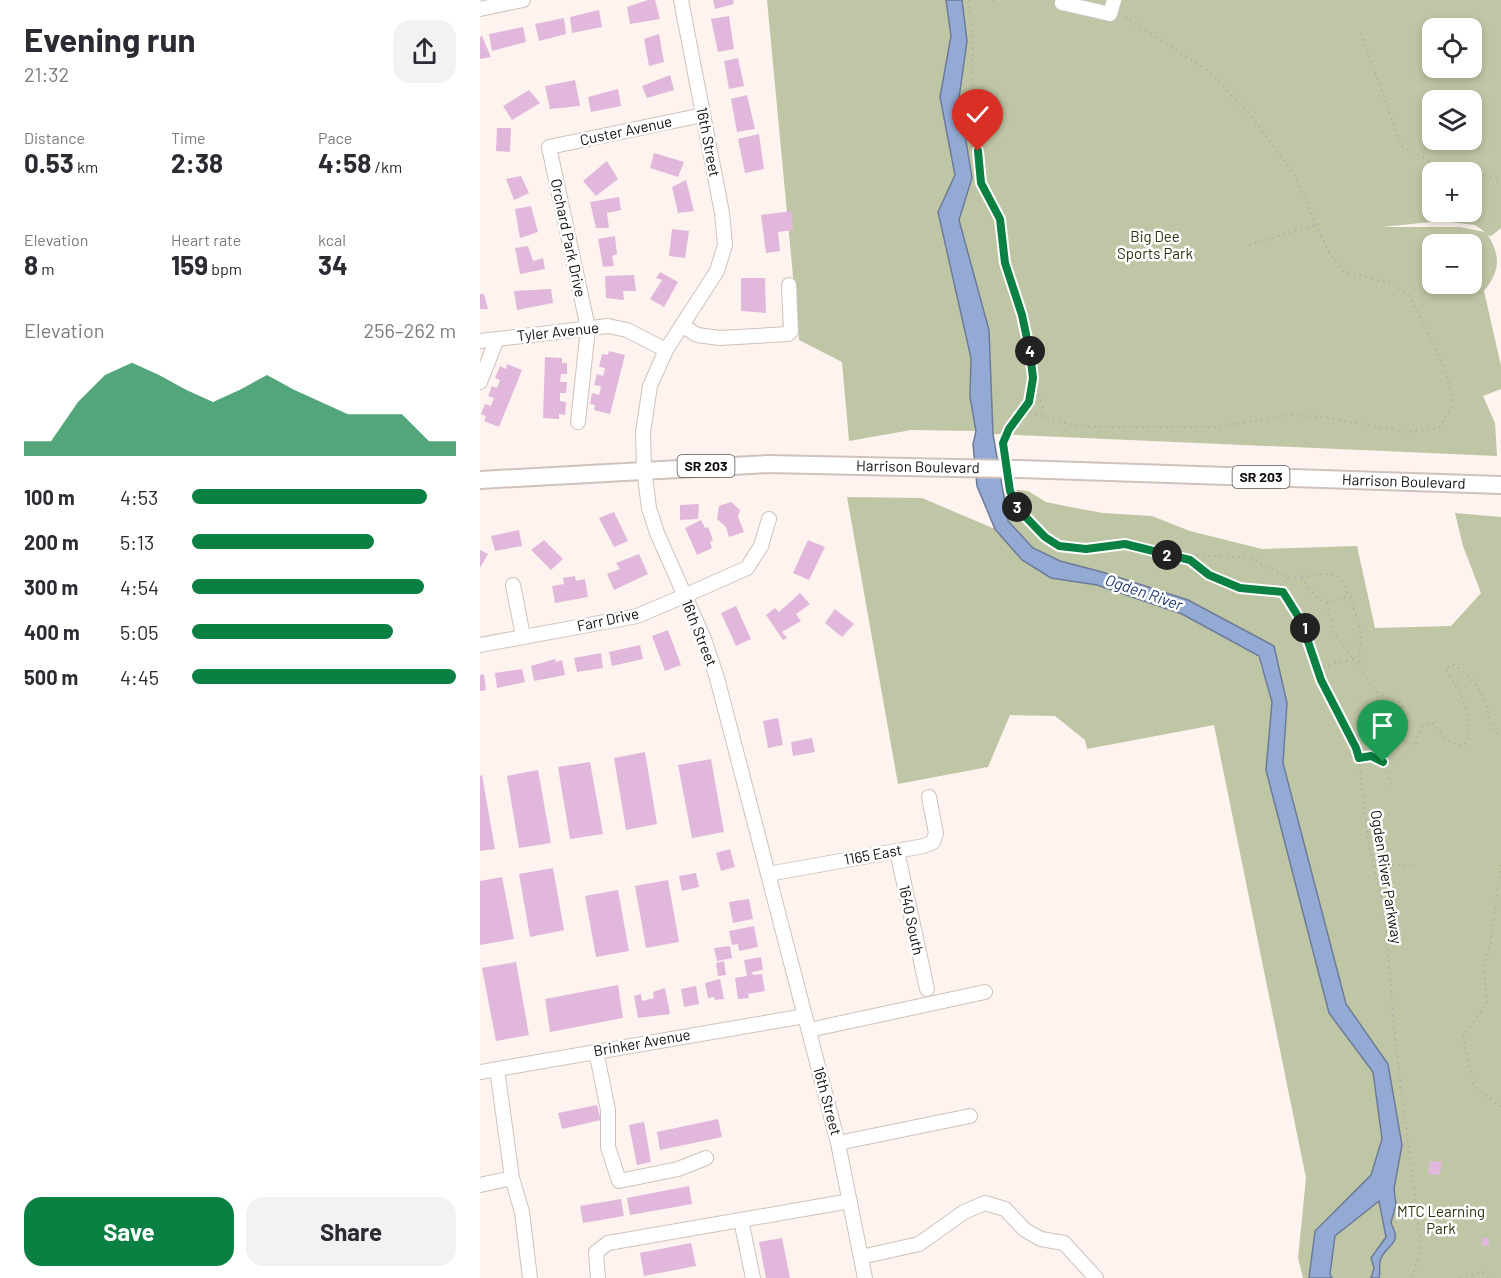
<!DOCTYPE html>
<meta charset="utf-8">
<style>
body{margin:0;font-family:Barlow,sans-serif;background:#f2f2f3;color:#2b2b33;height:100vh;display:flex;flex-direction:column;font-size:22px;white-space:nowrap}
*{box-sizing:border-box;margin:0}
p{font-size:20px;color:#7c7c81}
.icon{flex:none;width:33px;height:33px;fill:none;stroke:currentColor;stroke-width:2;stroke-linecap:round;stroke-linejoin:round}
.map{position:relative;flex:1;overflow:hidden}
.details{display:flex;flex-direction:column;background:#fff;width:480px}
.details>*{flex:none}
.fabs{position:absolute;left:942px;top:18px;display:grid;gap:12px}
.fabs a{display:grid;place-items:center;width:60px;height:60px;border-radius:12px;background:#fff;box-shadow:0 3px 9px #0003;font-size:30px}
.pin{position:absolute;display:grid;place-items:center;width:51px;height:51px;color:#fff;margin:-62px -26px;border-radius:50% 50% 50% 0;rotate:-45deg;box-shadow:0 0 6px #0007}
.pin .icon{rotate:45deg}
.km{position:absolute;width:30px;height:30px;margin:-15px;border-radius:50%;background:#222;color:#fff;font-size:16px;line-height:30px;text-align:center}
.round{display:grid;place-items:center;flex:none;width:63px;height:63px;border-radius:18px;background:#f2f2f3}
.overview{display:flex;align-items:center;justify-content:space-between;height:102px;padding:0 24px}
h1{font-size:33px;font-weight:700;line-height:45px}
.figures{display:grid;grid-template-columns:repeat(3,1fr);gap:9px;height:102px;padding:6px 24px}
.figures div{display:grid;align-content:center}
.figures b{font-size:26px;font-weight:700}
.figures small{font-size:16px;font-weight:400}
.figures p{font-size:16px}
.chart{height:168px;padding:12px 24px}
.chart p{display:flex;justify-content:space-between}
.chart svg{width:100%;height:108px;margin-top:6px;fill:#0b8043;opacity:.7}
.action{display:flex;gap:12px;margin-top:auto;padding:12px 24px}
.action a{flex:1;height:69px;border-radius:18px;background:#0b8043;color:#fff;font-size:24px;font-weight:700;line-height:69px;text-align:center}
.action a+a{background:#f2f2f3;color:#2b2b33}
ul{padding:0 24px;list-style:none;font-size:20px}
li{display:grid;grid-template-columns:96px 72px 1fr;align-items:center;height:45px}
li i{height:15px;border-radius:8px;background:#0b8043}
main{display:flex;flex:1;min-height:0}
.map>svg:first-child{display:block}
.green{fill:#bfc6a5;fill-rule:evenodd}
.water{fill:#93aad4;stroke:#6d7b98;stroke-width:1.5}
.building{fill:#e1b8dc}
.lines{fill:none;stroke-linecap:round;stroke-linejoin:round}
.minor-casing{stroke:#cfc2bd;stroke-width:16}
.major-casing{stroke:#cfc2bd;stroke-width:20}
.path{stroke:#b5aca8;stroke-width:2;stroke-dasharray:1.5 4.5;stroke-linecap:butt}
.minor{stroke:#fff;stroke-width:14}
.major{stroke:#fff;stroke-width:16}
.major-bridge-casing{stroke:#cfc2bd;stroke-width:20;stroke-linecap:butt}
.major-bridge{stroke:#fff;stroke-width:16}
.route-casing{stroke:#fff;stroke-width:12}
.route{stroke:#0b8043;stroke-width:8}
.labels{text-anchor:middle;stroke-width:5;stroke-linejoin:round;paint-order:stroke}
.shield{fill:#fff;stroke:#5a5655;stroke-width:1.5}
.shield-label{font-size:14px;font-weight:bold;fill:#130e0c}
.street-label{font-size:15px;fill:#130e0c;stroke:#fff}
.park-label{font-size:15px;fill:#2e350f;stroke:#fff}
.water-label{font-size:16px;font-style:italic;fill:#20396e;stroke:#fff}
</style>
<main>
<section class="details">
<div class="overview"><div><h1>Evening run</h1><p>21:32</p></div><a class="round"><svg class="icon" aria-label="share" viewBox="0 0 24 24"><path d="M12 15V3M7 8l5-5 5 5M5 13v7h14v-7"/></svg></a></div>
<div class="figures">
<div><p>Distance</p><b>0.53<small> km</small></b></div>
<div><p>Time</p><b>2:38</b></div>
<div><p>Pace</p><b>4:58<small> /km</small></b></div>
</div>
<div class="figures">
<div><p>Elevation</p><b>8<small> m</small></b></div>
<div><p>Heart rate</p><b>159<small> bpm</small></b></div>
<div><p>kcal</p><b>34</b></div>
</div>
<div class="chart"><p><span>Elevation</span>256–262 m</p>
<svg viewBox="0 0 160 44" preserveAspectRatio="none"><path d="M0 44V38L10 38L20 22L30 11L40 6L50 11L60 17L70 22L80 17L90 11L100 17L110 22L120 27L130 27L140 27L150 38L160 38V44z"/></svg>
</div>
<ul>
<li><b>100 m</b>4:53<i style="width:89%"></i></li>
<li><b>200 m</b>5:13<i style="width:69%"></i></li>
<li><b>300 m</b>4:54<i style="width:88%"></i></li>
<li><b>400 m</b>5:05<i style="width:76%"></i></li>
<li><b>500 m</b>4:45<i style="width:100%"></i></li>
</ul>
<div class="action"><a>Save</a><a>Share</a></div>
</section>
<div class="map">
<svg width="1021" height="1278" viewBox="0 0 1021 1278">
<rect width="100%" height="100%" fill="#fef3ee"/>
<path class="green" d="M287,0H466L471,36L460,97L475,176L458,212L491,358L490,397L496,431L431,430L369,441L362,362L319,340Z
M482,0H1021V228L1011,236L1008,235C1021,257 1020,271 1004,291L1021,366V389L1003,396L1015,423L1017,456L513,434L509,330L479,220L492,178L479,98L487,41ZM952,28H992V68H952ZM952,100H992V140H952ZM952,172H992V212H952ZM961,221L995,225L1005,232L980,227H902ZM952,244H992V284H952Z
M520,488L548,491L566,502L590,507L623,513L672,516L710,531L782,549L877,546L895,628L971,626L1001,593L983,546L975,513L1021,517V1278H852L850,1274L855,1236L914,1189L908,1064L866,1004L803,763L807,703L793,646L708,600L622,572L580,562L553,548L528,521Z
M367,497L442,498L515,529L542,560L571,578L617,585L702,614L778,656L792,702L786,770L849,1013L893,1072L902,1139L891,1175L835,1231L829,1278H823L818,1258L826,1178L734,725L607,749L605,740L575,716L530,715L508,767L418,784Z"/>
<path class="water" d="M466,0H482L487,41L479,98L492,178L479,220L509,330L513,434L528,521L553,548L580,561L622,572L708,600L794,646L807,703L803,763L866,1004L908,1064L922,1145L914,1189L916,1204L911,1223C922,1245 910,1241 901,1258C898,1265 901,1271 899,1278H891L894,1268L891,1258L906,1237L899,1201L855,1236L850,1274L852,1278H829L835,1231L891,1175L902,1139L893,1072L849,1013L786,770L792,702L779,656L702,614L617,585L571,578L542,560L515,529L497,486L493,444L496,431L490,397L491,358L458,212L475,175L460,97L471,36Z"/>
<path class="building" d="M168,0H175L180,19L150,24L147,7Z
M233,0H253L254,4L235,9Z
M119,10L122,27L92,33L90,17Z
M249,16L254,49L238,52L231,19Z
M84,18L86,34L59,41L55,24Z
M43,27L46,42L12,51L9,34Z
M179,34L184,62L169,66L164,39Z
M2,36L11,57L0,59V37Z
M258,58L264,86L249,89L244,61Z
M190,75L194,90L167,98L162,86Z
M95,80L100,106L70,109L65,86Z
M138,89L141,106L111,112L108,97Z
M49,90L60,103L32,120L23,106Z
M267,95L275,129L257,132L251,99Z
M17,128H31L30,152L16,151Z
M279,134L284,169L265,173L258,139Z
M174,153L204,162L198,177L170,168Z
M127,161L138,179L116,196L103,181Z
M41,176L49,193L34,200L26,179Z
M206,180L214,211L198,213L192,187Z
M139,197L141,210L127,213L129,228H116L110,202Z
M51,206L58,232L40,238L35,209Z
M312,211L313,230L298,232L300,251L286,253L281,215Z
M192,229L209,231L205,258L189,256Z
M135,236L137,254L132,256L134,266L123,267L118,239Z
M48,246L53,261L63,258L65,269L40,274L35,248Z
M180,272L198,282L184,307L170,299L182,280L176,278Z
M154,275L156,291H143L144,300L126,298L125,276Z
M261,278H285L286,313L261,311Z
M71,289L73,303L37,310L34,291Z
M0,294H4L8,309H0Z
M129,351L145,355L130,414L114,410L115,405L110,404L112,393L119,395L121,386L114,385L117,374L123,376L125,368L119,367L122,354L128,355Z
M65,357L82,358V363H87V374H81L80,382H87L86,393H80V401L86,402L85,415L79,414V419L63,418Z
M27,364L42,370L19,427L4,421L6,416L1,414L5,404L11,406L14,398L8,396L12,386L17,388L20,380L15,378L20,366L26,369Z
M251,502L260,510L258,517L264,532L249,537L246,527L237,519L239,506Z
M219,504L218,519L200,520V505Z
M134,512L148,541L134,547L119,518Z
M221,520L225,528L228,527L233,540L230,542L232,548L217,555L205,528Z
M39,530L42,546L15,551L11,536Z
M64,540L83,559L71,570L51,550Z
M328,540L345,547L329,580L313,573Z
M0,550L8,554L0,568Z
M159,554L168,574L134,590L127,574L140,569L136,563Z
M95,576L96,581L105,579L108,597L75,603L72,586L84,584L83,578Z
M320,593L330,604L316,614L321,621L302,632L307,638L303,640L286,615L295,608L299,612Z
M256,606L271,639L256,646L241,613Z
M355,609L374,624L362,637L345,623Z
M188,630L201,665L185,671L172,636Z
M160,645L163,659L132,666L129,652Z
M121,653L123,668L97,672L94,658Z
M75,659L76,662L82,660L85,675L54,681L51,666Z
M42,669L45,682L17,688L15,673Z
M4,674L6,690L0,691V675Z
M298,718L303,745L288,748L283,721Z
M332,738L335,752L313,756L311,742Z
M165,752L177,824L146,830L134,758Z
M231,759L244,832L212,838L198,765Z
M110,762L123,834L90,839L78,767Z
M58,770L71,843L39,848L27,776Z
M2,775L15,849L0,851V776Z
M250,849L255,867L241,871L236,853Z
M73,868L84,930L50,937L39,874Z
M216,873L219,887L202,891L199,876Z
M22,877L34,939L0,945V881Z
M188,880L199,942L166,948L155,886Z
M138,890L149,951L116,957L105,896Z
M269,899L273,919L253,923L249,902Z
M274,926L278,947L259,951L258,944L252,945L249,931Z
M250,946L252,958L237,961L234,948Z
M281,957L283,970L272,972L273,975L282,974L285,991L268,994L269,998L258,999L255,978L267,976L264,960Z
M244,961L246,975L238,976L236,963Z
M36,962L49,1035L16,1041L2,968Z
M240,979L244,999L235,1000L234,997L228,998L225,983Z
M138,985L143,1018L70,1032L65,999Z
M216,986L219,1004L204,1007L201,989Z
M185,988L190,1014L158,1018L154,996L161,994L162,1001L174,998L173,992Z
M117,1105L121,1120L82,1129L78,1113Z
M238,1119L242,1137L180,1150L177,1132Z
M164,1122L171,1162L157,1165L149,1125Z
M950,1161L962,1162L960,1175L948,1174Z
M209,1186L212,1204L150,1215L147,1198Z
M141,1199L144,1216L103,1223L100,1206Z
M302,1238L310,1278H286L279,1242Z
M1002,1238H1009V1246H1002Z
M211,1243L216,1266L164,1276L160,1253Z"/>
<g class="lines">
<defs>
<path id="minor" d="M201,0L242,213L245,245L237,271L186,350L170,386L163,432L164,469L169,508L177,533L224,639L237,678L358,1143L385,1278
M583,0L582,3L630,14L634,0
M0,9L43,0
M202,325L217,335L240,338L308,334L311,331L309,285
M0,341L128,326L147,330L186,350
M0,382L17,339
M98,422L108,328L69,147L223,115
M33,585L43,636
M0,645L157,616L204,596L267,568L281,546L289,519
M417,851L447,989
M288,874L444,846L453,842L456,833L449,797
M329,1030L505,992
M116,1051L128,1110V1147L139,1181L198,1169L226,1158
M17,1069L32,1178L42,1212L50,1278
M0,1072L325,1016
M358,1143L490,1116
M0,1185L32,1178
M261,1220L273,1278
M381,1257L439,1244L484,1212L505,1203L525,1209L545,1230L561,1239L584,1243L616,1278
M118,1278L116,1252L128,1243L370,1201"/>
<g id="major">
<path id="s1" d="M540,469L1021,485"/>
<path d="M0,480L288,464L473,468"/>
</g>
</defs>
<use href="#minor" class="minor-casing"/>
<use href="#major" class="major-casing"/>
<path class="path" d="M489,0L493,44L491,97L501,183L520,219L525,263L542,315L553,378L549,402L529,429L523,443V455
M513,0V1
M881,33L921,145L956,165L989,172
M992,173L1021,179
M769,245L835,225
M551,387L558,391L563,407L562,415
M544,411L593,425L616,427H737L809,415L844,417L925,432L959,428L972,407L971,393L964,366L929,295L912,283L864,272L848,251L814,174L771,116L731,73L642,15
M528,481L539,510L565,537L579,546L606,549L645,544L709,560L729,575L760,588L803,592L821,621L841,680L876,748L879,758L887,835L905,917L914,1028L941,1248L932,1278
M705,559L716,555L771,558L808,578
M822,577C846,574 861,567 868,596
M799,592L802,583L810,578L820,577C827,583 832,594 839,599C851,607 861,594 871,598L881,634L879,666
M847,602L854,633L872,658
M837,668L873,659C892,682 887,693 920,702C927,715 918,729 925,742L935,745L941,727L951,722L969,741L982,746C995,737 987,710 982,697C978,687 969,679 966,668L972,664C986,672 1000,688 1006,703C1011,720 1006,723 1021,736
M879,758L891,756L903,762L911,784
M1021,865L1011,941L1004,966L1007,1003L983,1037L994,1086L1021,1107
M894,866C909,863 921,867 935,865
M980,1278L1003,1272L1008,1278"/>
<use href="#minor" class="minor"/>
<use href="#major" class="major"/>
<defs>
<path id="major-bridge" d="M473,468L540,469"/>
</defs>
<use href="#major-bridge" class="major-bridge-casing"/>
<use href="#major-bridge" class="major-bridge"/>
</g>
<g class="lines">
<defs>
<path id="route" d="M498,151L501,183L520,219L525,263L542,315L550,353L553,378L549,402L529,429L523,443L530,491L539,510L565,537L579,546L606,549L645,544L710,560L729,575L760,588L803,592L821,621L841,680L876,748L879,758L891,756L903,762"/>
</defs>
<use href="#route" class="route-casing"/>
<use href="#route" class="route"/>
</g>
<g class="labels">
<g class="shield">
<rect x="197.5" y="455" width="57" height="22" rx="4.5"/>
<rect x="752.5" y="466" width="57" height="22" rx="4.5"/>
</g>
<g class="shield-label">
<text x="226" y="471">SR 203</text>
<text x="781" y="482">SR 203</text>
</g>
<g class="street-label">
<text transform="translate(146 131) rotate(-12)" y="5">Custer Avenue</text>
<text transform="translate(228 142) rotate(79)" y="5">16th Street</text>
<text transform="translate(88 238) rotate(78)" y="5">Orchard Park Drive</text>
<text transform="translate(78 332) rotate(-6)" y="5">Tyler Avenue</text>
<text transform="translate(438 467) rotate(1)" y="5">Harrison Boulevard</text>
<text dy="5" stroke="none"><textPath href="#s1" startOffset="384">Harrison Boulevard</textPath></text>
<text transform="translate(128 620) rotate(-12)" y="5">Farr Drive</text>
<text transform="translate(219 633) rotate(68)" y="5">16th Street</text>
<text transform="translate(393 855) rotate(-10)" y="5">1165 East</text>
<text transform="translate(906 877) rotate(81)" y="5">Ogden River Parkway</text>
<text transform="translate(431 920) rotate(78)" y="5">1640 South</text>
<text transform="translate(162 1043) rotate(-10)" y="5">Brinker Avenue</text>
<text transform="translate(347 1101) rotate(75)" y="5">16th Street</text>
</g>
<g class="park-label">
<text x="675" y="242">Big Dee<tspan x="675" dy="17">Sports Park</tspan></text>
<text x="961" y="1217">MTC Learning<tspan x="961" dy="17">Park</tspan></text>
</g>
<g class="water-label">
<text transform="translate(664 592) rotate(19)" y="6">Ogden River</text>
</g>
</g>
</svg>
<div class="fabs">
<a><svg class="icon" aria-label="locate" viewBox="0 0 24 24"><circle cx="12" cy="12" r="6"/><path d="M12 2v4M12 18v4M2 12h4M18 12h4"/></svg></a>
<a><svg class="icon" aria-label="layers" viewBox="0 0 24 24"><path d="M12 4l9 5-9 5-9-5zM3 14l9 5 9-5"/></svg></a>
<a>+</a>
<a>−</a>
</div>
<div class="pin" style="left:903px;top:762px;background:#1e9e55"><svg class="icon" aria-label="arrive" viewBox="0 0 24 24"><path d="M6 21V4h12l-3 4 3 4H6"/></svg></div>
<div class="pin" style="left:498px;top:151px;background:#d93025"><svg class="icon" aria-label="check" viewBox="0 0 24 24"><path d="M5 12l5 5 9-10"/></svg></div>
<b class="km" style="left:825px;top:628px">1</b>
<b class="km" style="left:687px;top:555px">2</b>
<b class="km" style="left:537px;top:507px">3</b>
<b class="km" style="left:550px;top:351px">4</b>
</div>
</main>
